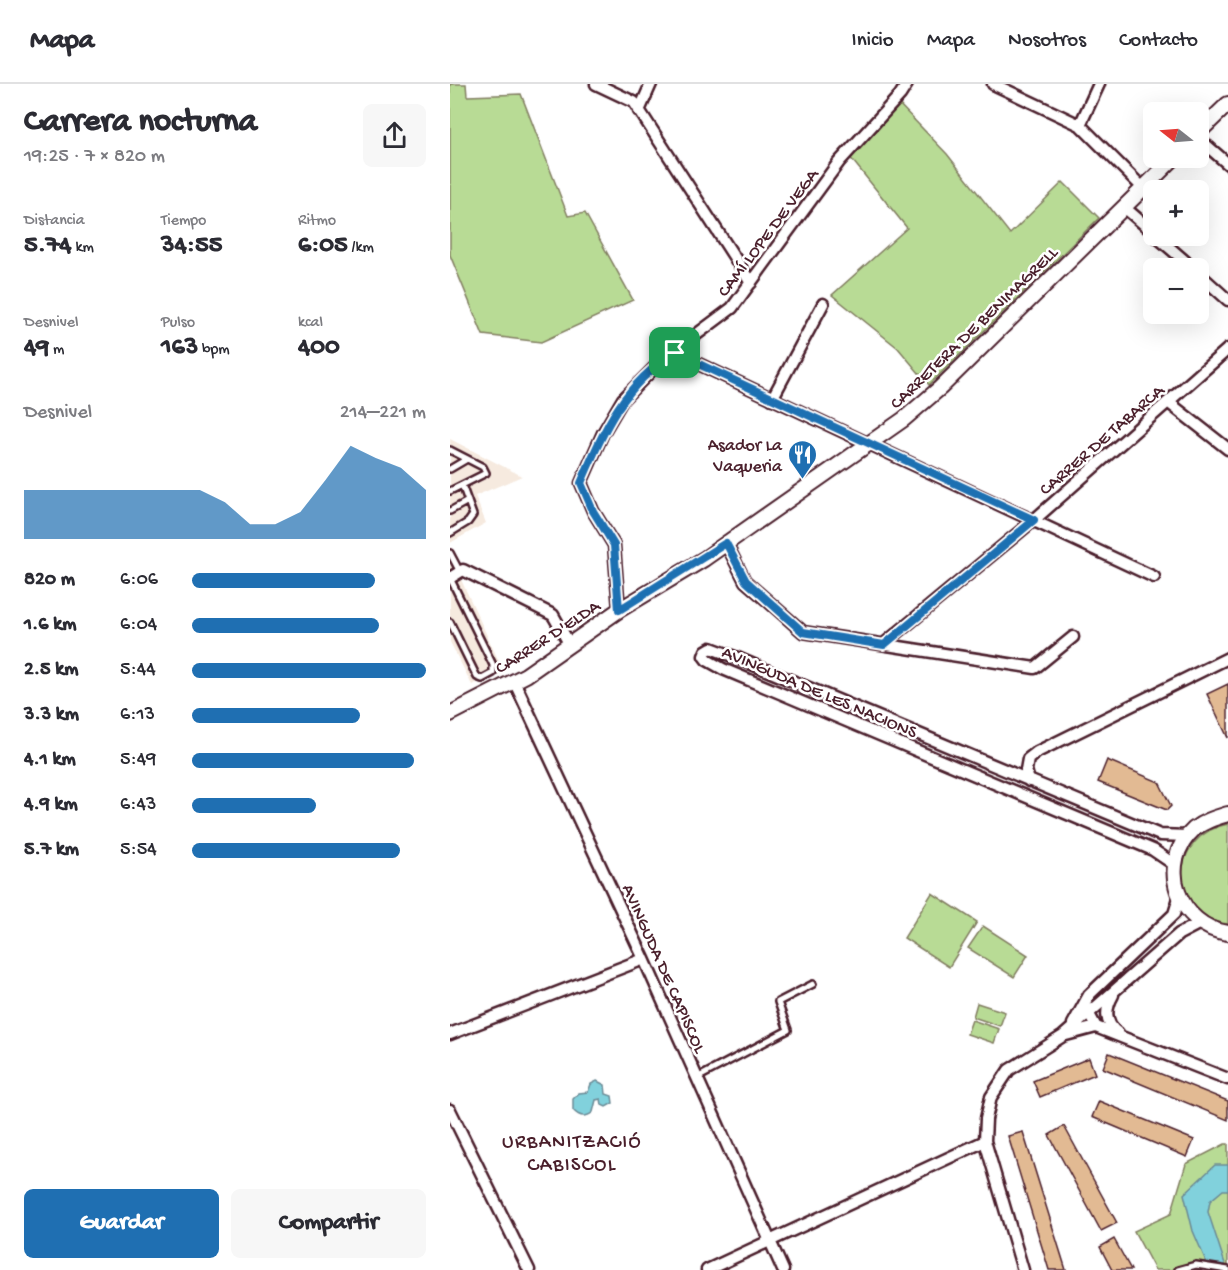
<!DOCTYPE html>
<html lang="es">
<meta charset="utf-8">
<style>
body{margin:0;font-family:"Gochi Hand",sans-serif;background:#f7f7f7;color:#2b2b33;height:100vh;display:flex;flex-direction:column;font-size:22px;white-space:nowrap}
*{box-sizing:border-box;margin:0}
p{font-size:20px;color:#7c7c81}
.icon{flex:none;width:33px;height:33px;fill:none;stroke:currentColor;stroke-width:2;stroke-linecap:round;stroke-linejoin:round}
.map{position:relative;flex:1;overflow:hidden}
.sheet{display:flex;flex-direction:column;background:#fff;width:450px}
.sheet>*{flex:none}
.needle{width:39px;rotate:287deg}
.buttons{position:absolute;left:693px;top:18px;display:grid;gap:12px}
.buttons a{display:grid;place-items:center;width:66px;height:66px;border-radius:9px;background:#fff;box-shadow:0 6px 24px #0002;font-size:30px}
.pin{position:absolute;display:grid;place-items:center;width:51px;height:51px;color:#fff;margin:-26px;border-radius:12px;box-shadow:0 3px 9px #0006}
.round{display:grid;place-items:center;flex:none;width:63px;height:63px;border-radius:9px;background:#f7f7f7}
.head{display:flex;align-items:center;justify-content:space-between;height:102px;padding:0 24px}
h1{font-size:33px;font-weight:700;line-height:45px}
.stats{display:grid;grid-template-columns:repeat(3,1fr);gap:9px;height:102px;padding:6px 24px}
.stats div{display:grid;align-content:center}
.stats b{font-size:26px;font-weight:700}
.stats small{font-size:16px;font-weight:400}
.stats p{font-size:16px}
.chart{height:168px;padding:12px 24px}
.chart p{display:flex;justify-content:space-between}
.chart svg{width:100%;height:108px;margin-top:6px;fill:#1f6fb2;opacity:.7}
.primary-button{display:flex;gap:12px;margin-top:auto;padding:12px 24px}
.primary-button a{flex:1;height:69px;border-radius:9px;background:#1f6fb2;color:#fff;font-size:24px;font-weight:700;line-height:69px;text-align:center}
.primary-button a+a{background:#f7f7f7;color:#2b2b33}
ul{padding:0 24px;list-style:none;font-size:20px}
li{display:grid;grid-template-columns:96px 72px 1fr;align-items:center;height:45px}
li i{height:15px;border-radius:8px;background:#1f6fb2}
header{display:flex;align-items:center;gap:36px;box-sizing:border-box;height:84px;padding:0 30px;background:#fff;border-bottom:2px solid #e1e1e2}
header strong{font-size:28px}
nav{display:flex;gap:33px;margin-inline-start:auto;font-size:21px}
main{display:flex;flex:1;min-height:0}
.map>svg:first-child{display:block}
.built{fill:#f6eadf}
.green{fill:#b8db95;stroke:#817d60;stroke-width:1.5}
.water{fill:#81d1dc;stroke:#6b8a95;stroke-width:1.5}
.building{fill:#e2ba93;stroke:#4a1f2b;stroke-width:1.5}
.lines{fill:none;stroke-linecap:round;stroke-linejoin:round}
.service-casing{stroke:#4a1f2b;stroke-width:10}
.minor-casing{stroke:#4a1f2b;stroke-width:15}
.tertiary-casing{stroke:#4a1f2b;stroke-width:18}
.service{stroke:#fff;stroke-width:5}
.minor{stroke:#fff;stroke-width:10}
.tertiary{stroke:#fff;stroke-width:14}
.route-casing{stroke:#fff;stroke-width:12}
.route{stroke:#1f6fb2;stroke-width:8}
.labels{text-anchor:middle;stroke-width:5;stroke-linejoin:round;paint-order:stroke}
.street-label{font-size:18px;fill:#4a1f2b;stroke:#fff}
.poi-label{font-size:18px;fill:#4a1f2b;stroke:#fff;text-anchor:end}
.neighbourhood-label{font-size:20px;letter-spacing:1.5px;fill:#4a1f2b;stroke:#fff}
</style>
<header>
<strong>Mapa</strong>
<nav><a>Inicio</a><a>Mapa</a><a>Nosotros</a><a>Contacto</a></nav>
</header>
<main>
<section class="sheet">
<div class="head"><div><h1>Carrera nocturna</h1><p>19:25 · 7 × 820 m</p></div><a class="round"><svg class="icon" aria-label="share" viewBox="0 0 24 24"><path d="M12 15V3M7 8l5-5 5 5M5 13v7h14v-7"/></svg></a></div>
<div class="stats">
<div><p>Distancia</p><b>5.74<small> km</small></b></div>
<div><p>Tiempo</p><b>34:55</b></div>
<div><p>Ritmo</p><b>6:05<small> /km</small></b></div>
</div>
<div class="stats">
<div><p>Desnivel</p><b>49<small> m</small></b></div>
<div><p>Pulso</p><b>163<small> bpm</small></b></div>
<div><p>kcal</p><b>400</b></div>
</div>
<div class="chart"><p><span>Desnivel</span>214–221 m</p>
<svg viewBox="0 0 160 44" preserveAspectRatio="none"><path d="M0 44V24L10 24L20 24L30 24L40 24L50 24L60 24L70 24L80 29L90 38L100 38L110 33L120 20L130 6L140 11L150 15L160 24V44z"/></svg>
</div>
<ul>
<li><b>820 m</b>6:06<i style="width:78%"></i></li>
<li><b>1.6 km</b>6:04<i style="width:80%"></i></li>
<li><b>2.5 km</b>5:44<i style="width:100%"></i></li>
<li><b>3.3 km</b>6:13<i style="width:72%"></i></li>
<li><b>4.1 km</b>5:49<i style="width:95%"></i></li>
<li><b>4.9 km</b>6:43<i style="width:53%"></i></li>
<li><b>5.7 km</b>5:54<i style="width:89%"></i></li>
</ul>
<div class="primary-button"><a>Guardar</a><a>Compartir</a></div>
</section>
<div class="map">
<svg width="778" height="1186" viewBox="0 0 778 1186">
<rect width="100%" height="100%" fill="#fff"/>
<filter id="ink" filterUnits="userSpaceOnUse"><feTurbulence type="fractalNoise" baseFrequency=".0167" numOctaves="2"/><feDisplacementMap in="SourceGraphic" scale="12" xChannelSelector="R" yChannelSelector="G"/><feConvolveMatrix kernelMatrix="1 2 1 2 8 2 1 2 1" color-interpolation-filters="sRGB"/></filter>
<g filter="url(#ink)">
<path class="built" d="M0,355L72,392L25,412L36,439L0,459Z
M0,472L54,588L22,601L0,558Z"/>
<path class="green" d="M0,0H16L17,12L71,10L118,132L135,129L183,216L91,258L33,251L0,171Z
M447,18L497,70L560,150L613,98L649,134L479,301L448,264L382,211L457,144L399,72Z
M778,740V840C716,831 718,751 778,740Z
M482,809L527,838L499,883L454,854Z
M533,842L578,871L564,893L518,864Z
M527,919L555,928L550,942L523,933Z
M522,936L549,945L544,959L517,950Z
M775,1060H778V1186H705L684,1147L721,1130L736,1080Z"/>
<path class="water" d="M147,997L155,1001L156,1010L162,1012L163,1019L156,1023L152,1021L151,1015L146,1016L143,1028C136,1034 129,1033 123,1026V1015L129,1009L138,1008L141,1000Z
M765,1081H778V1106H773L760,1117L758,1128L777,1186H755V1175L743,1147L734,1110Z"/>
<path class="building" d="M778,600V654L757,610Z
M657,676L709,698L721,722L717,726L648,698Z
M659,969L778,1017V1036L653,984Z
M639,974L645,990L590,1013L583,997Z
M649,1017L744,1056L737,1073L642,1033Z
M614,1042L667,1139L651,1147L599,1051Z
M573,1048L616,1186H599L558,1052Z
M664,1155L681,1186H662L650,1163Z"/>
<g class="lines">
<defs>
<path id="service" d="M0,366L33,383L36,389L12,401L23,431L18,438L0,449
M0,385L17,375
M0,407L12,401
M0,427L18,417
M0,469L10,488
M0,494L43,581V589L32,595L27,593L0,538
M247,994L338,946L328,918L363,900
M728,1186L746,1181L778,1186"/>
<path id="minor" d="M146,0L184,18L301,199
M543,0L630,41L693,104
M189,27L201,0
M630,41L649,0
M748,54L778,80
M674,123L704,149
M706,152L743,184
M748,189L778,216
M225,269L704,493
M322,315L373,220
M718,318L778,365
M276,459L295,497L353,548L585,584L623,553
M0,494L13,486L103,531L120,561
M169,526L164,461L143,427L131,399L153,349L173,315L211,277L282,224L389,78L450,11L457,0
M434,560L584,436L778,265
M64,597L194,875L333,1186
M579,697L576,686L578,675L587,668L778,574
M725,781L703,766L273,585L257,576L254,572L256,567L261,564L285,573L710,751L737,752
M663,911C655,925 654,939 668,949
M639,925V930L646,943L778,995
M623,940L639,911L724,830L729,814
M0,950L194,875
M616,951L646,943
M0,1026L79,1186
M257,1186L535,1057
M573,1186L535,1057L536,1035L541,1013L559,986L613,952L729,850L750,839"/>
<path id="tertiary" d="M748,49L778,20
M0,630L76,591L169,526L254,475L454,335L490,304L724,74
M778,730C765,734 754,737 744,745C705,780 729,843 778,849"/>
</defs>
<use href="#service" class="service-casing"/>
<use href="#minor" class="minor-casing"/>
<use href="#tertiary" class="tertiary-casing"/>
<use href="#service" class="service"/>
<use href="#minor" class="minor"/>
<use href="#tertiary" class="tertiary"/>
</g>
</g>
<g class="lines" filter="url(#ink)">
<defs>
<path id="route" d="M225,269L584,436L434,561L353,548L296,497L276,459L169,526L164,461L143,427L131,399C154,346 173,300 225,269Z"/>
</defs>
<use href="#route" class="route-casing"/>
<use href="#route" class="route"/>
</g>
<defs>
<symbol id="restaurant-pin" viewBox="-11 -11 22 30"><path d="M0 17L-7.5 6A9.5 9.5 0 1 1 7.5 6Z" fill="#1f6fb2" stroke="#fff"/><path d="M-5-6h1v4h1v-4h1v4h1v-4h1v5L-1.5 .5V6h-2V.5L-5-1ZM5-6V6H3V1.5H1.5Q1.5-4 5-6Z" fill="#fff"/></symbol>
</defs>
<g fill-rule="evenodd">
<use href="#restaurant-pin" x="336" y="354" width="33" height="45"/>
</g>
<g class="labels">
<g class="street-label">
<text transform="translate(317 148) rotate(-53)" y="6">CAMÍ LOPE DE VEGA</text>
<text transform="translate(523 243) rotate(-44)" y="6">CARRETERA DE BENIMAGRELL</text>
<text transform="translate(651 355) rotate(-41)" y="6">CARRER DE TABARCA</text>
<text transform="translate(97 552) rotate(-33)" y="6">CARRER D'ELDA</text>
<text transform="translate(370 607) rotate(23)" y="6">AVINGUDA DE LES NACIONS</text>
<text transform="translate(215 884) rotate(66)" y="6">AVINGUDA DE CAPISCOL</text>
</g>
<g class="poi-label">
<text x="332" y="366">Asador La<tspan x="332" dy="21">Vaqueria</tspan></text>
</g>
<g class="neighbourhood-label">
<text x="122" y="1063">URBANITZACIÓ<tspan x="122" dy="23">CABISCOL</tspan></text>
</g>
</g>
</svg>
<div class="buttons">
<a><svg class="needle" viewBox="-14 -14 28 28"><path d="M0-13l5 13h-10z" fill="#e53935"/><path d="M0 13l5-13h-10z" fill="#7c7c81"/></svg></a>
<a>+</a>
<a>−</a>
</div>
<div class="pin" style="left:225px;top:269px;background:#1e9e55"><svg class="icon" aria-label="arrive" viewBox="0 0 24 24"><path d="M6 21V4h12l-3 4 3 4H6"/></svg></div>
</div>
</main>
